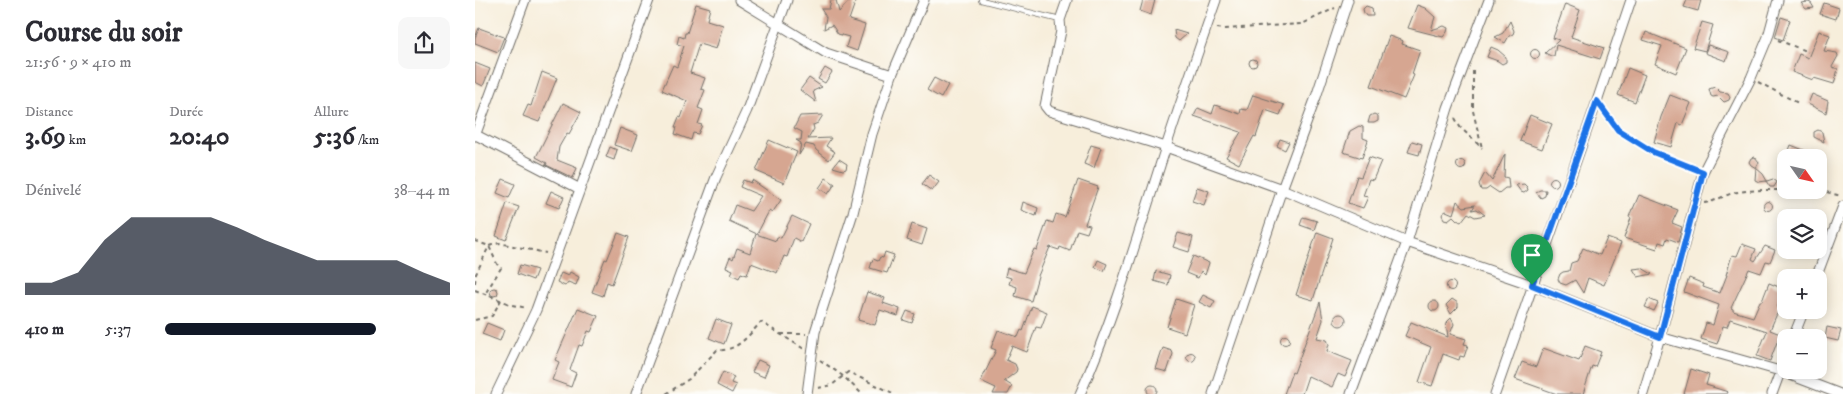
<!DOCTYPE html>
<html lang="fr">
<meta charset="utf-8">
<style>
body{margin:0;font-family:"IM FELL DW Pica",serif;background:#f7f7f7;color:#2b2b33;height:100vh;display:flex;flex-direction:column;font-size:19px;white-space:nowrap}
*{box-sizing:border-box;margin:0}
p{font-size:16px;color:#7c7c81}
.icon{flex:none;width:28px;height:28px;fill:none;stroke:currentColor;stroke-width:2;stroke-linecap:round;stroke-linejoin:round}
.map{position:relative;flex:1;overflow:hidden}
.drawer{display:flex;flex-direction:column;background:#fff;width:475px}
.drawer>*{flex:none}
.needle{width:32px;rotate:124deg}
.tools{position:absolute;left:1302px;top:149px;display:grid;gap:10px}
.tools a{display:grid;place-items:center;width:50px;height:50px;border-radius:10px;background:#fff;box-shadow:0 2px 12px #0003;font-size:25px}
.pin{position:absolute;display:grid;place-items:center;width:42px;height:42px;color:#fff;margin:-51px -21px;border-radius:50% 50% 50% 0;rotate:-45deg;box-shadow:0 0 5px #0007}
.pin .icon{rotate:45deg}
.round{display:grid;place-items:center;flex:none;width:52px;height:52px;border-radius:10px;background:#f7f7f7}
.overview{display:flex;align-items:center;justify-content:space-between;height:85px;padding:0 25px}
h1{font-size:28px;font-weight:700;line-height:38px}
.metrics{display:grid;grid-template-columns:repeat(3,1fr);gap:8px;height:85px;padding:5px 25px}
.metrics div{display:grid;align-content:center}
.metrics b{font-size:25px;font-weight:700}
.metrics small{font-size:14px;font-weight:400}
.metrics p{font-size:14px}
.chart{height:140px;padding:10px 25px}
.chart p{display:flex;justify-content:space-between}
.chart svg{width:100%;height:90px;margin-top:5px;fill:#111827;opacity:.7}
ul{padding:0 25px;list-style:none;font-size:16px}
li{display:grid;grid-template-columns:80px 60px 1fr;align-items:center;height:38px}
li i{height:12px;border-radius:6px;background:#111827}
main{display:flex;flex:1;min-height:0}
.map>svg:first-child{display:block}
.building{fill:#d6a691}
.lines{fill:none;stroke-linecap:round;stroke-linejoin:round}
.service-casing{stroke:#726f69;stroke-width:6}
.minor-casing{stroke:#726f69;stroke-width:11}
.path{stroke:#726f69;stroke-width:2;stroke-dasharray:4 4;stroke-linecap:butt}
.service{stroke:#fff;stroke-width:4.5}
.minor{stroke:#fff;stroke-width:9}
.route-casing{stroke:#fff;stroke-width:10}
.route{stroke:#1a73e8;stroke-width:6}
</style>
<main>
<section class="drawer">
<div class="overview"><div><h1>Course du soir</h1><p>21:56 · 9 × 410 m</p></div><a class="round"><svg class="icon" aria-label="share" viewBox="0 0 24 24"><path d="M12 15V3M7 8l5-5 5 5M5 13v7h14v-7"/></svg></a></div>
<div class="metrics">
<div><p>Distance</p><b>3.69<small> km</small></b></div>
<div><p>Durée</p><b>20:40</b></div>
<div><p>Allure</p><b>5:36<small> /km</small></b></div>
</div>
<div class="chart"><p><span>Dénivelé</span>38–44 m</p>
<svg viewBox="0 0 160 44" preserveAspectRatio="none"><path d="M0 44V38L10 38L20 33L30 17L40 6L50 6L60 6L70 6L80 11L90 17L100 22L110 27L120 27L130 27L140 27L150 33L160 38V44z"/></svg>
</div>
<ul>
<li><b>410 m</b>5:37<i style="width:74%"></i></li>
</ul>
</section>
<div class="map">
<svg width="1368" height="394" viewBox="0 0 1368 394">
<rect width="100%" height="100%" fill="#fdfcf7"/>
<filter id="ink" filterUnits="userSpaceOnUse"><feTurbulence type="fractalNoise" baseFrequency=".02" numOctaves="2"/><feDisplacementMap in="SourceGraphic" scale="10" xChannelSelector="R" yChannelSelector="G"/><feConvolveMatrix kernelMatrix="1 2 1 2 8 2 1 2 1" color-interpolation-filters="sRGB"/></filter>
<filter id="wash" filterUnits="userSpaceOnUse"><feTurbulence type="fractalNoise" baseFrequency=".0096" numOctaves="4" result="noise"/><feDisplacementMap in="SourceGraphic" scale="20" xChannelSelector="R" yChannelSelector="G"/><feGaussianBlur stdDeviation="1.12" result="paint"/><feColorMatrix in="noise" values="0 0 0 0 0 0 0 0 0 0 0 0 0 0 0 0 0 1.4 0 .05"/><feComposite in="paint" operator="in"/></filter>
<g filter="url(#wash)">
<rect width="100%" height="100%" fill="#f7eedb"/>
<g id="blocks">
<path class="building" d="M356,0H361L364,12L375,0H381L374,20L390,25L382,51L371,47L374,37L363,34L357,25L349,29L351,17L346,9H354Z
M668,0H680L676,15L665,11Z
M1212,0H1226L1223,11L1209,7Z
M1333,2L1336,3L1339,8L1331,9L1326,3Z
M1349,3L1364,8L1361,19L1345,14Z
M221,4L235,8L232,20L248,25L241,49L224,44L215,73L230,78L226,89L230,90L223,108L228,110L223,124L227,125L223,134L218,133L216,140L200,134L202,127H200L204,117L206,118L212,101L187,90L198,65L202,67L209,46L202,44L204,36L209,38L210,33H212Z
M1090,4L1105,10L1096,37L1129,48L1125,59L1081,45L1079,56H1076L1070,53L1084,40L1078,38Z
M942,5L950,8L960,17L956,30L969,26L973,28L972,32L968,37L933,28Z
M891,6L897,8L898,16H891L889,13L888,9Z
M1306,17L1315,20L1308,40L1300,37Z
M1035,21L1039,31L1038,34L1034,36L1030,43L1020,37L1028,33Z
M1227,22L1238,25L1230,51L1218,48Z
M4,28L29,37L23,52L0,43V38Z
M699,30L712,34L704,41L700,38Z
M1344,31L1355,35L1349,51L1362,53L1363,56L1357,67L1363,69L1359,84L1339,78L1338,80L1317,72L1324,54L1333,58Z
M1171,32L1211,48L1201,73L1180,64L1187,46L1168,40Z
M914,36L928,41L927,44L945,50L937,74L939,75L929,99L896,86Z
M1233,45L1254,52L1251,61L1230,53Z
M1016,47L1023,50L1031,57V62L1027,64L1023,61L1012,57Z
M1055.5 54a4.5 4.5 0 1 1 9 0a4.5 4.5 0 1 1-9 0Z
M774 63a4 4 0 1 1 8 0a4 4 0 1 1-8 0Z
M0,63L15,69L8,86L0,82Z
M350,68L357,72L350,83L343,79Z
M1153,68L1170,75L1160,102L1143,95Z
M67,72L82,78L64,122L48,116L53,105L56,106Z
M334,78L347,87L338,91L341,102L325,90Z
M459,78L473,85L466,98L452,90Z
M1240,87L1245,92L1253,93L1255,97L1254,100L1249,102L1243,96L1238,97L1236,96L1234,89Z
M1337,94L1353,101L1351,113L1333,104Z
M778,95L809,105L805,115L790,110L781,137L779,136L764,164L751,157L766,132L719,116L723,108L737,114L740,105L765,114L766,109L772,110Z
M1195,95L1216,103L1207,125L1203,123L1196,147L1179,142L1186,117Z
M88,103L106,112L94,134L92,133L84,147L82,160L102,168L98,178L71,165L72,163L61,157Z
M899,114L903,116V121L899,123H893L895,116Z
M348,115L343,123L338,125L339,129L333,139L356,138L351,146L360,152L354,160L341,150L339,146L331,144L324,155L326,143L321,140H326L327,132L319,128L325,116Z
M1055,115L1077,124L1067,149L1045,141Z
M884,126L888,127V138L893,140L887,158L868,152L875,131Z
M145,128L163,135L157,151L139,145Z
M1343,130L1347,132L1349,142L1339,137V132Z
M805,139L814,142L810,150L802,146Z
M294,140L322,152L309,183L281,171Z
M937,141L947,144L944,155L933,152Z
M616,145L626,148L619,168L609,164Z
M1316,145L1331,151V158H1311Z
M135,147L142,150L139,160L131,157Z
M1030,154L1029,177L1033,178L1034,188H1030L1024,193L1015,187L1011,190H1006L1004,184L1010,173L1017,181Z
M894,157L906,161L898,180L894,179L888,196L893,197L888,208L873,203L882,176L886,177Z
M1280,157L1284,162L1281,168L1288,174L1292,181L1298,179L1302,182L1299,187H1295L1291,181L1284,182L1280,180L1281,168L1276,165L1274,162L1276,158Z
M364,159L372,164L371,169L368,170L358,167Z
M981.5 165a4.5 4.5 0 1 1 9 0a4.5 4.5 0 1 1-9 0Z
M454,175L464,182L457,191L447,184Z
M1074.5 182a4.5 4.5 0 1 1 9 0a4.5 4.5 0 1 1-9 0Z
M351,178L360,184L353,194L344,188Z
M28,179L40,184L34,198L22,193Z
M268,180L276,183L277,180L306,200L297,213L294,211L282,234L254,221L260,205L276,211L286,196L265,187Z
M603,180L623,187L610,224L615,225L612,233L602,230L595,251L585,247L584,250L575,247L563,276L556,301L540,296L542,287L534,284L536,278L530,276L532,268L549,273L559,249L562,250L572,221L578,223L581,214L590,217Z
M1049,184L1052,187L1053,190L1049,193L1046,192L1041,185Z
M722,187L734,191L729,205L717,201Z
M1065,190H1071L1070,196L1066,198L1061,192Z
M76,191L89,197L84,208L71,203Z
M1164,195L1203,210L1197,223L1207,227L1203,242L1192,238L1190,244L1184,242L1182,249L1149,238L1156,218L1154,217L1157,209H1158Z
M982,201L989,207L1000,205L997,210L1002,209L1010,215L1000,217L993,213L986,222L982,220L978,216L973,220L969,219L967,215L968,213L971,211L978,214Z
M1288.5 206a4.5 4.5 0 1 1 9 0a4.5 4.5 0 1 1-9 0Z
M548,202L563,208L561,216L546,210Z
M32,203L44,207L31,240L21,236Z
M317,216L334,224L326,242L319,238L312,257L309,256L302,273L276,263L272,275L266,273L264,278L256,274L258,270L251,267L255,257L258,259L262,248L275,253L281,234L301,241L302,237L306,238Z
M828,217L842,221L839,230L825,225Z
M437,224L452,229L447,245L432,240Z
M842,232L858,238L838,300L821,295Z
M143,233L154,237L137,284L132,282L128,296L117,292L130,259L132,260Z
M703,233L718,237L714,252L698,247Z
M1132,238L1146,243L1129,285L1113,278L1108,293L1100,280L1091,285L1085,283L1083,279L1085,274L1088,272L1094,271L1096,263L1102,261L1108,248L1125,255Z
M1267,244L1281,249L1277,259L1280,261L1290,246L1300,250L1295,262L1291,261L1286,273L1274,269L1256,308L1258,309V311L1278,317L1285,301H1287L1294,283L1309,289L1302,308L1304,309L1295,330L1305,334L1295,361L1282,356L1292,331L1255,319L1252,327L1248,326L1242,344L1226,339L1231,323L1238,325L1244,305L1209,292L1214,278L1229,284L1228,287L1245,293L1252,275H1251L1257,255L1262,256Z
M1038.5 250a5.5 5.5 0 1 1 11 0a5.5 5.5 0 1 1-11 0Z
M410,252L419,255L412,273L395,268L398,259L403,261L405,257L408,258Z
M718,256L734,263L730,275L726,271L723,278L711,273Z
M623,260L632,264L629,271L620,267Z
M45,265L62,270L58,280L42,274Z
M1167,268L1177,274L1163,277L1158,269Z
M681,271L695,275L693,285L679,281Z
M95,272L104,277L101,285L93,282L90,286L82,282L86,273L93,276Z
M971.5 286a4.5 4.5 0 1 1 9 0a4.5 4.5 0 1 1-9 0Z
M15 292a4 4 0 1 1 8 0a4 4 0 1 1-8 0Z
M392,292L410,298L408,303L425,309L423,316L405,310L400,325L383,320Z
M728,295L740,301L736,308L724,302Z
M701,299L719,305L710,333L692,327Z
M977,299L983,303V307L976,314L971,305Z
M1174,299L1183,303L1179,311L1170,307Z
M954 306a5 5 0 1 1 10 0a5 5 0 1 1-10 0Z
M845,302L848,320L842,338L852,340L854,344L852,351L877,361L870,377L863,374L857,387L833,376L827,394H809L817,372L819,373Z
M557,306L572,312L566,328L561,327L552,352L537,346L531,360L540,364L542,369L541,372L529,381L537,386L533,394H518L521,388L506,381L521,350L516,348L523,330L543,337L546,330L548,331Z
M103,308L123,316L116,332L113,331L107,346L104,345L95,370L101,373L96,387L77,380L84,362L80,360Z
M432,311L440,314L437,323L428,320Z
M859 320a6 6 0 1 1 12 0a6 6 0 1 1-12 0Z
M976,318L979,324L975,334L991,339L989,344L993,345L989,357L985,356L984,360L968,354L957,386L944,382L956,347L930,336L936,322L973,337L971,323Z
M241,319L256,325L249,344L234,338Z
M12,323L29,330L25,341L7,334Z
M1352,327L1366,330L1363,341L1350,338Z
M805.5 340a4.5 4.5 0 1 1 9 0a4.5 4.5 0 1 1-9 0Z
M1110,346L1126,352L1120,367L1117,366L1108,394H1082L1040,379L1047,362L1061,367L1068,348L1104,361Z
M688,348L697,351L698,354L692,372L681,369Z
M711.5 357a4.5 4.5 0 1 1 9 0a4.5 4.5 0 1 1-9 0Z
M283,360L294,365L289,377L277,372Z
M1216,369L1234,375L1231,385L1253,392L1252,394H1209Z
M248,372L259,377L256,383L261,385L257,393L242,385Z
M672 390a5 5 0 1 1 10 0a5 5 0 1 1-10 0Z"/>
</g>
</g>
<g filter="url(#ink)">
<use href="#blocks" fill-opacity="0" stroke="#726f69" stroke-width="1"/>
<g class="lines">
<defs>
<path id="service" d="M506,0L585,20"/>
<path id="minor" d="M264,0L351,53L417,75
M592,0L585,20L586,31L570,106L574,111L691,147L807,189L932,242L1057,285L1185,337L1305,371L1365,394
M1,135L105,189
M0,136L50,0
M1341,278L1368,206
M1318,338L1329,310
M21,394L61,310L174,0
M161,394L241,177L272,110L312,0
M332,394L340,332L378,213L397,134L417,75L449,0
M605,394C641,314 664,230 691,147C707,98 724,49 741,0
M738,394L807,189L841,97L873,0
M876,394L932,242L973,108L1014,0
M1020,394L1122,101L1156,0
M1168,394L1185,337L1228,172L1276,78L1293,37L1303,0
M1297,394L1311,356"/>
</defs>
<use href="#service" class="service-casing"/>
<use href="#minor" class="minor-casing"/>
<path class="path" d="M742,28L749,29L827,24L860,8
M1303,40L1333,52
M998,71V111L1007,148
M1283,82L1325,104
M1129,111L1143,130L1178,152L1220,169
M980,118L985,127L1007,148
M1344,190L1366,196
M1229,203C1240,202 1247,196 1258,193C1282,188 1307,191 1332,190
M0,241L14,246L22,264L26,268L10,294
M0,283L1,274L14,246L24,243L71,253
M0,290L37,305L52,308
M0,320L17,316L26,300
M306,334H331
M345,360L368,376L387,394
M343,388L357,385L373,372L420,394
M191,394L214,379L242,350C262,352 274,335 286,322L329,349"/>
<use href="#service" class="service"/>
<use href="#minor" class="minor"/>
</g>
</g>
<g class="lines" filter="url(#ink)">
<defs>
<path id="route" d="M1122,101L1143,130L1178,152L1228,172L1185,337L1057,285Z"/>
</defs>
<use href="#route" class="route-casing"/>
<use href="#route" class="route"/>
</g>
</svg>
<div class="tools">
<a><svg class="needle" viewBox="-14 -14 28 28"><path d="M0-13l5 13h-10z" fill="#e53935"/><path d="M0 13l5-13h-10z" fill="#7c7c81"/></svg></a>
<a><svg class="icon" aria-label="layers" viewBox="0 0 24 24"><path d="M12 4l9 5-9 5-9-5zM3 14l9 5 9-5"/></svg></a>
<a>+</a>
<a>−</a>
</div>
<div class="pin" style="left:1057px;top:285px;background:#1e9e55"><svg class="icon" aria-label="arrive" viewBox="0 0 24 24"><path d="M6 21V4h12l-3 4 3 4H6"/></svg></div>
</div>
</main>
